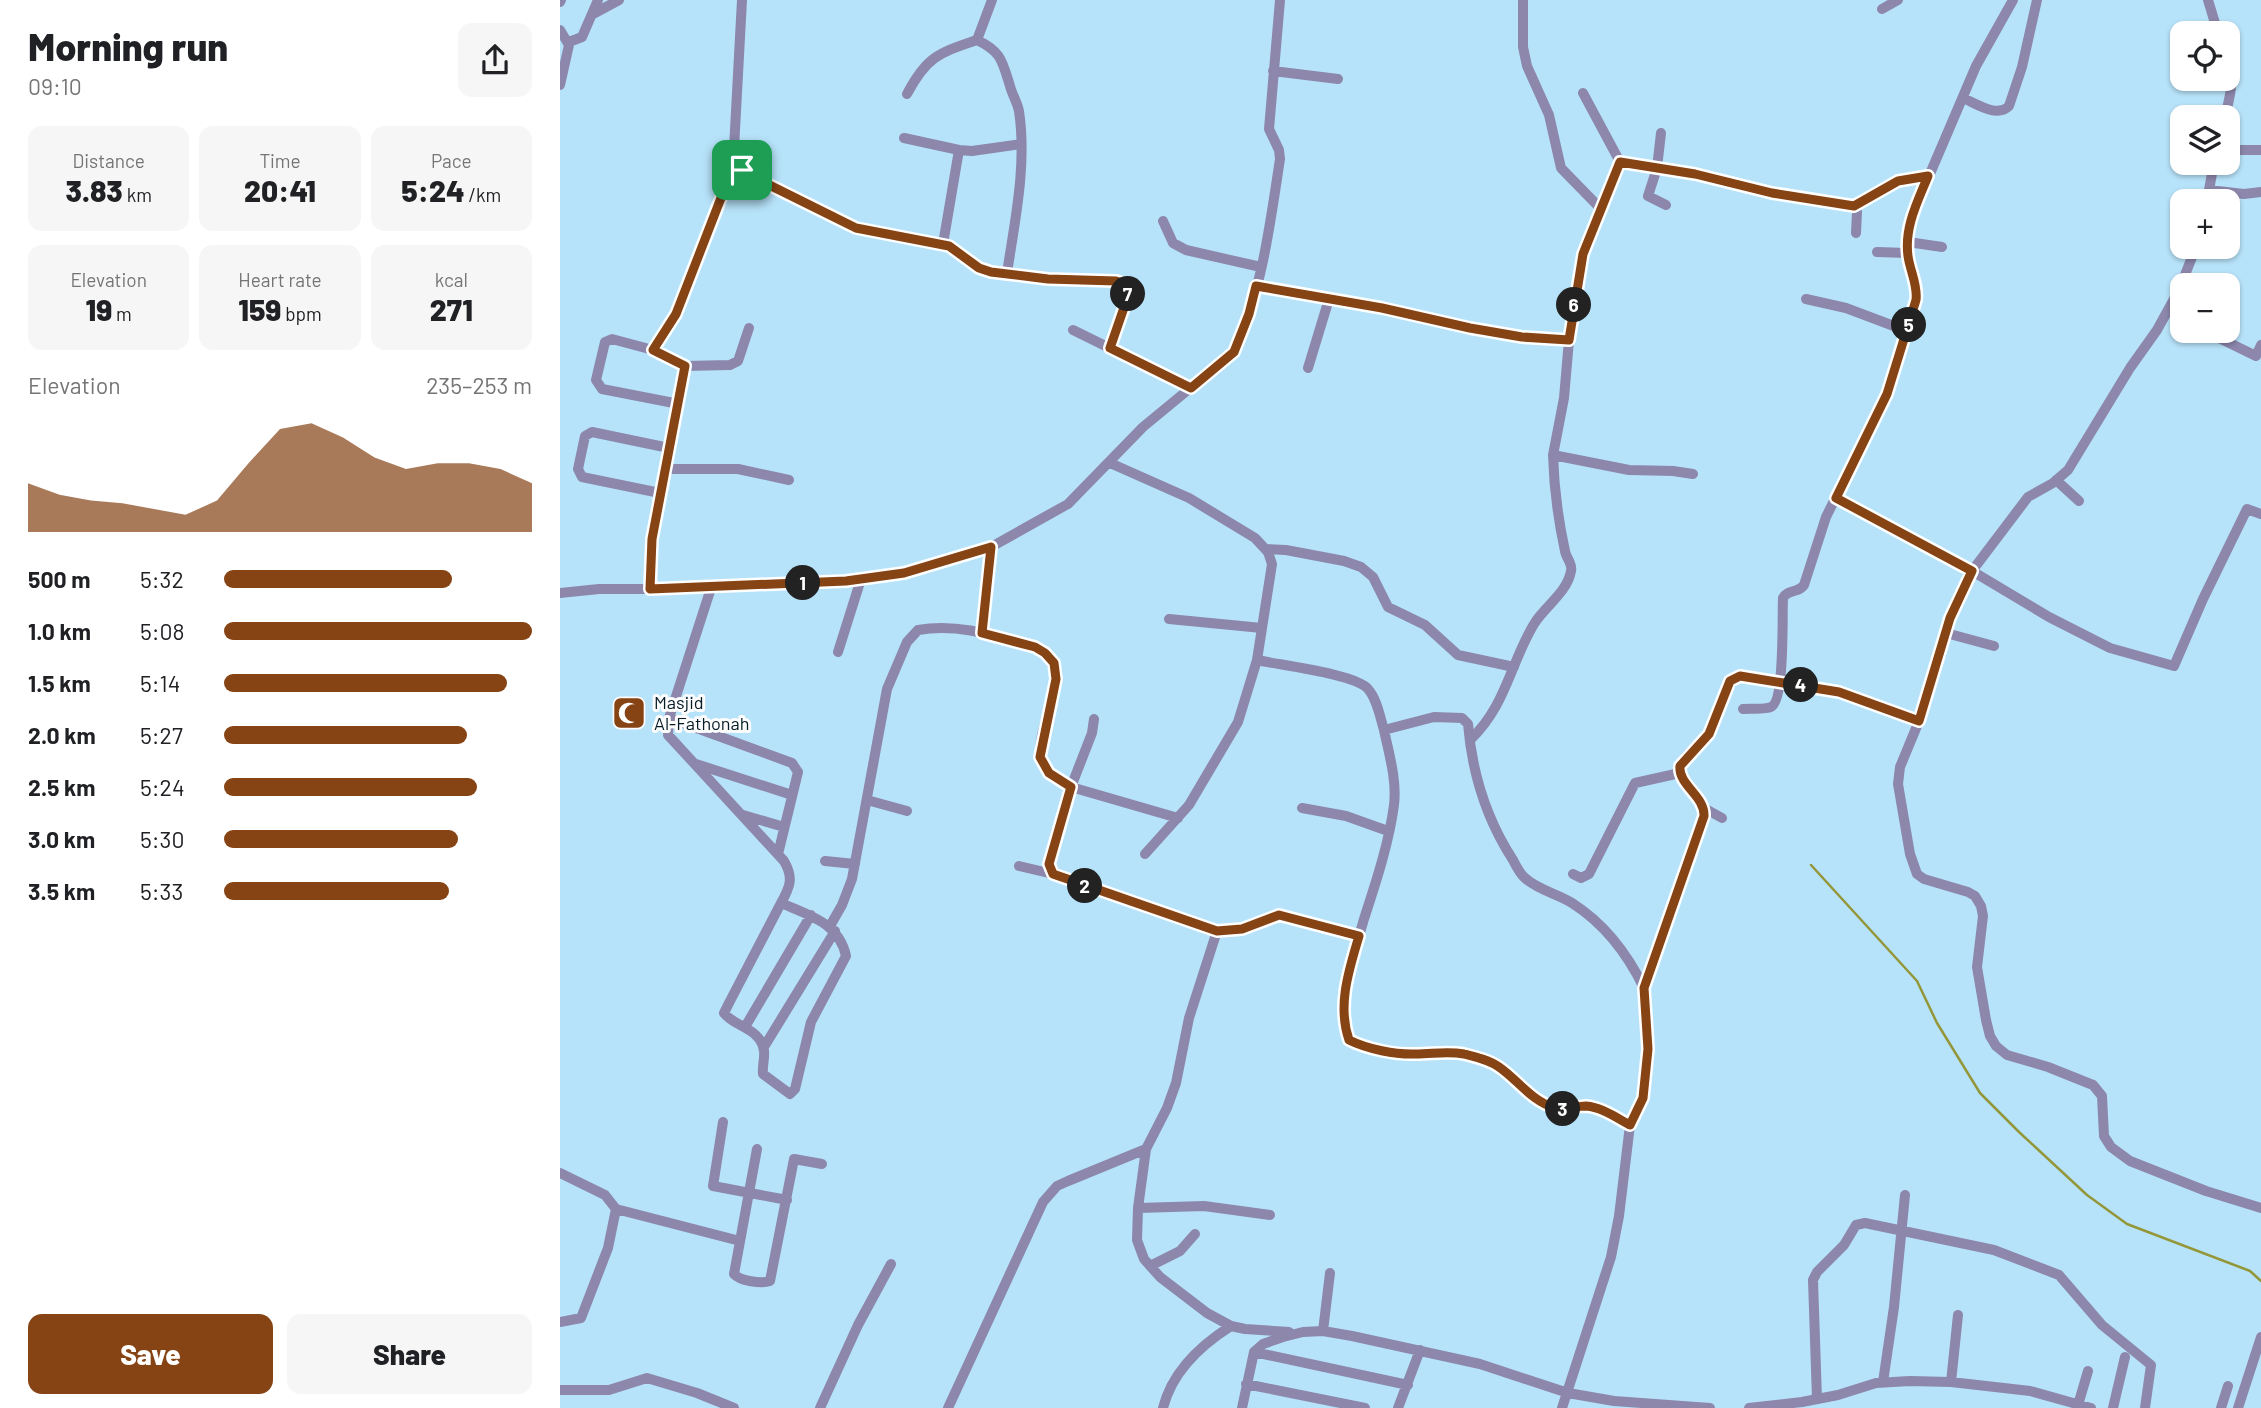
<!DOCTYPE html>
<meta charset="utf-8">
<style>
body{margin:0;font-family:Barlow,sans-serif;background:#f6f6f6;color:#202124;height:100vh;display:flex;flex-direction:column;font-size:26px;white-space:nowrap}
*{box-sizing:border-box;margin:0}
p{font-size:23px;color:#757577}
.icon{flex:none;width:38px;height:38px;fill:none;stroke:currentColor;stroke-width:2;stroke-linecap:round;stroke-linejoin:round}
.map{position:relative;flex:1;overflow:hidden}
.panel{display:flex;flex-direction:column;background:#fff;width:560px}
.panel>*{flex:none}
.fabs{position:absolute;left:1610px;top:21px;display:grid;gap:14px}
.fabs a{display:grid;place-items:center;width:70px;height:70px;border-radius:14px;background:#fff;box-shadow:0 2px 5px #0004;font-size:35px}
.pin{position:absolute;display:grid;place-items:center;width:60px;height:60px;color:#fff;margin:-30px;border-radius:14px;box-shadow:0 4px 10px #0006}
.km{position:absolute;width:35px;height:35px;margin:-18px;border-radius:50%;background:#222;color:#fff;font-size:19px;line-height:35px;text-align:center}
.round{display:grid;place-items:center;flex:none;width:74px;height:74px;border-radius:14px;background:#f6f6f6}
.head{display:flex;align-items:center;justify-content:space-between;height:119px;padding:0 28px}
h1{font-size:38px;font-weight:800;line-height:52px}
.stats{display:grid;grid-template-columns:repeat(3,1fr);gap:10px;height:119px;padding:7px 28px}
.stats div{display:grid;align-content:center;border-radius:14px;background:#f6f6f6;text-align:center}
.stats b{font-size:30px;font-weight:800}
.stats small{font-size:19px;font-weight:400}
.stats p{font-size:19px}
.chart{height:196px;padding:14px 28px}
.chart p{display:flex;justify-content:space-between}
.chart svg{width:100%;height:126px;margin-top:7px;fill:#864314;opacity:.7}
.button{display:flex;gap:14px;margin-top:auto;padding:14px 28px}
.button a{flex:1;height:80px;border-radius:14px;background:#864314;color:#fff;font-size:28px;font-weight:800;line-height:80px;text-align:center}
.button a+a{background:#f6f6f6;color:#202124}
ul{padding:0 28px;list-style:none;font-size:23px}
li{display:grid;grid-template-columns:112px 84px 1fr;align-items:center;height:52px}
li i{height:18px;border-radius:9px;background:#864314}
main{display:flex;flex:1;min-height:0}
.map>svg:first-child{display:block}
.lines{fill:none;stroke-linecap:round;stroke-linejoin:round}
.stream{stroke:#949739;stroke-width:2.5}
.minor{stroke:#8c87ab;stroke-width:10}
.route-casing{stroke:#fff;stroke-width:14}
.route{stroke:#864314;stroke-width:9}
.labels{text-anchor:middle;stroke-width:6;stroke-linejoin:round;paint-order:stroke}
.poi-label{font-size:18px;fill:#051b25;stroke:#fcfcfc;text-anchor:start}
</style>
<main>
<section class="panel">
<div class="head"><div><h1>Morning run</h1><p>09:10</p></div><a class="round"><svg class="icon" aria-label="share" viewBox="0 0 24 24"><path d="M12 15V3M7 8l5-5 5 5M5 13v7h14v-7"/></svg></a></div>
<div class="stats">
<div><p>Distance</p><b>3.83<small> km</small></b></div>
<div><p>Time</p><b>20:41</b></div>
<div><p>Pace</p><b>5:24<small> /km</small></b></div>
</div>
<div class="stats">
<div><p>Elevation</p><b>19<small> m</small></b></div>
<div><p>Heart rate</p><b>159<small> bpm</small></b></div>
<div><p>kcal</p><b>271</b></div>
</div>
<div class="chart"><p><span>Elevation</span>235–253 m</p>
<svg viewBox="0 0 160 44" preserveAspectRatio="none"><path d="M0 44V27L10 31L20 33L30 34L40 36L50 38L60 33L70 20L80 8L90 6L100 11L110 18L120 22L130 20L140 20L150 22L160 27V44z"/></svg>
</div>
<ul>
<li><b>500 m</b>5:32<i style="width:74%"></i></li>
<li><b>1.0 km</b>5:08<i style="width:100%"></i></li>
<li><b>1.5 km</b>5:14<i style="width:92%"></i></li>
<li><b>2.0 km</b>5:27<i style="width:79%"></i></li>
<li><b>2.5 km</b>5:24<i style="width:82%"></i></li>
<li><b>3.0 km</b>5:30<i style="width:76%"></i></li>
<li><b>3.5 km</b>5:33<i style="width:73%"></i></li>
</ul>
<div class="button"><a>Save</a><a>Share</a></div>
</section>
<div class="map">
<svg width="1701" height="1408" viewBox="0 0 1701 1408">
<rect width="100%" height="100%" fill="#b7e3fa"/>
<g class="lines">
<path class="stream" d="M1251,865L1357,981L1377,1023L1420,1093L1459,1132L1527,1195L1567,1224L1690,1271L1701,1281"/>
<path class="minor" d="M182,0L173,167L116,314L93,350L125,366L170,365L178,361L189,328
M432,0L417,40C442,52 442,61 450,86C452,94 457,102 459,111C467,165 455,220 447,273
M963,0V47L967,66L989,115L1001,168L1040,208
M1648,0L1658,33
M0,2L1,0
M1322,9L1338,0
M33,14L59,0
M0,30L9,45L0,85
M9,42L22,37L38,0
M713,71L778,79
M1023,93L1060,162
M347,94C367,56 379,53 417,40
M1403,98C1417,104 1437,118 1449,106L1462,67L1477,0
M1665,117C1670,96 1675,80 1668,59
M1101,133L1097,168L1088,196L1106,205
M344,138L399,150L412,151L461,144
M1668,150H1701
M173,167L296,228L389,246L419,268L431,272L488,279L557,281L565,284L568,296L550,348
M1649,190L1684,194L1701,192
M1649,201V190L1654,163
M1294,206L1338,181L1368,175
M603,221L613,243L626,250L701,267
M1348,242L1382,247
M383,244L399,150
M1636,247L1619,290L1597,330L1570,368L1508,470L1493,483L1468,497L1412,571L1390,618L1359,721L1340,767L1338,784L1350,854L1357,874L1364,879L1408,892L1415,896L1421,906L1423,916L1417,967L1426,1020L1430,1036L1436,1046L1447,1055L1488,1067L1533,1085L1542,1096L1544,1136L1551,1147L1570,1161L1646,1191L1701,1208
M1317,252L1347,253
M696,286L822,308L910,328L963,337L1009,340L1023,254L1060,162L1135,174L1212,193L1294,206L1297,212L1296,233
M1246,299L1286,308L1347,331
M513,330L631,388
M1652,331L1655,336L1696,356L1701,345
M1009,340L1004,398L993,455L1069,470L1113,471L1133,474
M93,350L52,339L45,342L36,380L42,389L119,404
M748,368L769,299
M550,463L629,498L695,538L708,552L712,564L697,660L678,722L629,805L585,854
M104,469H178L229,480
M1496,480L1519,501
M100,493L22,477L18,469L25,436L32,432L109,448
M1276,498L1412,571L1489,617L1550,648L1614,666L1643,599L1687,509L1701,514
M707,549L726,550L784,561L801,567L813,577L828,607L865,625L898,655L954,667
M152,585L109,718L108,735L224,861C234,878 230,887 221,903L169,1003L164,1013C174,1027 201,1028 204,1051C205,1058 202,1066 203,1074L230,1094L235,1089L251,1022L286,956C279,923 249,915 221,903
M90,589L92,539L125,366
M0,593L39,589H90L286,581L344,573L431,547L508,504L583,427L674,352C702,292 710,224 720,159L719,150L709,129L720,0
M609,619L702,628
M422,633L431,547
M1386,633L1434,646
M278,652L301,579
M697,660C719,665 796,674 808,689C817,699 820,717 824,730L874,717L902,718L908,724C912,772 927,820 953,860C956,866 960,874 965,878C978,890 998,894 1012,903C1045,924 1067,953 1084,988
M1183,709C1191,708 1204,710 1211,707C1225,701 1222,615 1223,598C1228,589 1239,593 1244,585L1266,517L1327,394L1356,300L1357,292L1347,253L1349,223L1416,66L1453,0
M109,718L232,763L238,772L218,854
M534,719L532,733L511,787L489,865L493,874L657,931L682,929L719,915L799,936
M824,730C829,754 837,780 834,805C829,843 816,882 804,919C793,958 775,1000 789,1040C807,1049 836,1055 856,1054C873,1054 887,1051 904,1054C916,1057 929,1060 939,1067C958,1080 971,1101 995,1108C1006,1111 1015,1106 1026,1106C1041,1107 1057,1118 1070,1125
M910,740C946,706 950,664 974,624C985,606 1007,593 1011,571C1013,564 1006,558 1005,551C998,519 994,488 993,455
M136,764L232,795
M307,800L347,811
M742,808L786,816L828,831
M1144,808L1162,818
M183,815L224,827
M265,861L295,864
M459,866L493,874
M1013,874L1021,878L1029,874L1075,783L1120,773
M270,926L282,905L292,879L327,689L347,642L358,630C385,625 416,630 443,638C456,641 472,643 483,652C515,675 474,727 481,758C484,773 499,780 511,787L618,818
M657,931L629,1018L616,1083L607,1108L586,1149L578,1208L577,1240L584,1259L600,1277L647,1313L671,1326L685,1329L729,1332
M185,1027L251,915
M204,1047L275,931
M163,1122L153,1186L227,1200
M197,1149L174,1274C180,1281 201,1284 210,1281L234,1159L262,1164
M0,1173L45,1195L56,1209L48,1248L21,1318L0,1322
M578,1208L644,1206L710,1215
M56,1209L180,1241
M590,1266L620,1251L635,1234
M763,1331L770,1273
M694,1352L848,1385
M1323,1382L1334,1307L1345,1195
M1391,1382L1398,1315
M686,1384L805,1408
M0,1390H49L87,1378L137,1393L174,1408
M1257,1399L1253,1280L1257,1272L1284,1245L1296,1225L1305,1223L1434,1250L1499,1275L1542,1325L1591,1365L1585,1408
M1518,1405L1528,1371
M260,1408L298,1325L331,1264
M388,1408L483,1202L497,1186L508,1181L586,1149
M603,1408C612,1372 641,1345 671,1326
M682,1408L694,1352L703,1344L723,1337L743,1332L763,1331L792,1336L920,1364L1008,1393L1054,1401L1150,1408
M838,1408L860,1350
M1002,1408L1051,1257L1059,1216L1070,1125L1083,1098L1088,1050L1084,988L1144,816C1145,800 1128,785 1120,773C1118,754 1144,745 1152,729C1160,714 1162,682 1180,676L1279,692L1359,721
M1189,1408L1242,1402L1278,1395L1316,1383L1350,1381L1391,1382L1470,1391L1531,1408
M1553,1408L1565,1357
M1661,1408L1668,1386
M1678,1408L1701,1337"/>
</g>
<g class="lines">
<defs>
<path id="route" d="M1060,162L1135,174L1212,193L1294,206L1338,181L1368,176C1358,201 1344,227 1348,256C1350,271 1358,285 1356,300L1327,394L1276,498L1412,571L1390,618L1359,721L1279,692L1180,676L1170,681L1149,734L1120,766C1118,785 1145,796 1144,816L1084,988L1088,1049L1083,1098L1070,1125C1057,1118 1041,1107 1026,1106C1015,1106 1006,1111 995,1108C971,1101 958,1080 939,1067C929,1060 916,1057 904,1054C887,1051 873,1054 856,1054C836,1055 807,1049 789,1040C777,1005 789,970 799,936L719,915L682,929L657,931L493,874L489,864L511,787L489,773L480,757L496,679L494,663L485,653L475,647L422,633L431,547L344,573L286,581L90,589L92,539L125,366L93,350L116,314L173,167L296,228L389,246L419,268L431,272L488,279L556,281L565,284L568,296L550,348L631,388L674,352L689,314L696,286L822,308L910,328L962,337L1009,340L1023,254Z"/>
</defs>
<use href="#route" class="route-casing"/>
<use href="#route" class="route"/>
</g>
<defs>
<symbol id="mosque-square" viewBox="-11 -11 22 22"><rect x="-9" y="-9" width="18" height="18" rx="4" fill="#864314" stroke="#fcfcfc"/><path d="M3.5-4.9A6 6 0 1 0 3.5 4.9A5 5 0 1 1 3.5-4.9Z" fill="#fff"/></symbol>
</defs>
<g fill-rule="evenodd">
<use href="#mosque-square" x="50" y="694" width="38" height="38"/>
</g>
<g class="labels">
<g class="poi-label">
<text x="94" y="709">Masjid<tspan x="94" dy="21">Al-Fathonah</tspan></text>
</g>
</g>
</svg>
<div class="fabs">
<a><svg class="icon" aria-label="locate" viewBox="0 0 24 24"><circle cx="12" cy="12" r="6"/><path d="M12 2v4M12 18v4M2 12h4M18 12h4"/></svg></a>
<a><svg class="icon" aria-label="layers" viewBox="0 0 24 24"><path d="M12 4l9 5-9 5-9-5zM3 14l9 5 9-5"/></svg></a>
<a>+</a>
<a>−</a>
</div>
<div class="pin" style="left:182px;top:170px;background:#1e9e55"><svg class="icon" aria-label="arrive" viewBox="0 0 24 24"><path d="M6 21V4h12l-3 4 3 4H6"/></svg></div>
<b class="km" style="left:243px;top:583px">1</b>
<b class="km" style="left:525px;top:886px">2</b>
<b class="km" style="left:1003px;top:1109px">3</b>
<b class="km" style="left:1241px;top:685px">4</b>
<b class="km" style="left:1349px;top:325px">5</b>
<b class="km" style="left:1014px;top:305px">6</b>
<b class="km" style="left:568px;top:294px">7</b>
</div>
</main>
